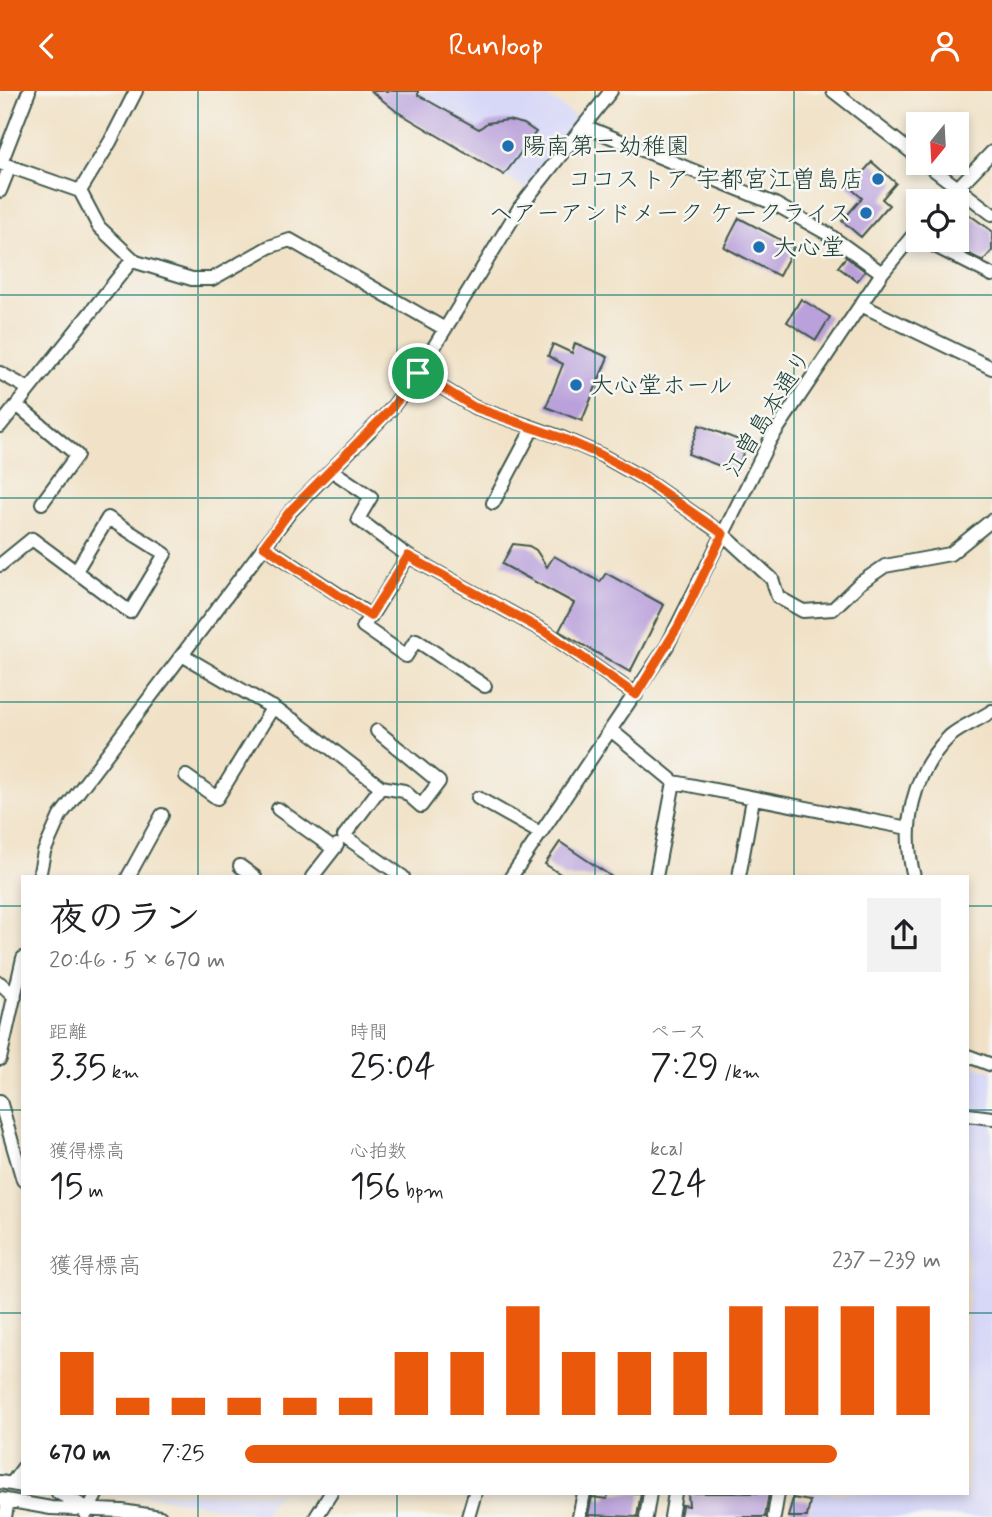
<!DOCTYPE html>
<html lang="ja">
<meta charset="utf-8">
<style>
body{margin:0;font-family:Mynerve,"Klee One",sans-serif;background:#f2f2f2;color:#202124;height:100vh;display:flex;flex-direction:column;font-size:26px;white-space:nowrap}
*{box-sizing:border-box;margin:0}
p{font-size:23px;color:#757577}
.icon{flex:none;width:38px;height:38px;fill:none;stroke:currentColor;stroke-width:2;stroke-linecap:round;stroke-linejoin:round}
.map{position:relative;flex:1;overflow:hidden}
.sheet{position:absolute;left:21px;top:784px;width:948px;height:620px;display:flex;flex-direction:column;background:#fff;border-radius:0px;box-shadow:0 4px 10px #0003}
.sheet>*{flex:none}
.needle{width:46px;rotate:198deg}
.buttons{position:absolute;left:906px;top:21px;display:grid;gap:14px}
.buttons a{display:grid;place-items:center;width:63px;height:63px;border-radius:0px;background:#fff;box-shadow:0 4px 10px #0003;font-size:35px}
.pin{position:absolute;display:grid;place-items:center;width:60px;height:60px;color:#fff;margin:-30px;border:4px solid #fff;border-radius:50%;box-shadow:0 2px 7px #0007}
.round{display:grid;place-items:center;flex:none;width:74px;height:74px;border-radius:0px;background:#f2f2f2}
.summary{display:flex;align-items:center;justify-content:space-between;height:119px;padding:0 28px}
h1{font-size:38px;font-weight:600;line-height:52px}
.stats{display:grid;grid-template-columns:repeat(3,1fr);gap:10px;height:119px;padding:7px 28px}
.stats div{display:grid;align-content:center}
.stats b{font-size:35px;font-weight:600}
.stats small{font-size:19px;font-weight:400}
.stats p{font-size:19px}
.chart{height:196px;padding:14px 28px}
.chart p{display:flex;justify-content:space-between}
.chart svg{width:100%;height:126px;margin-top:7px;stroke:#ea580c;stroke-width:6}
ul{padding:0 28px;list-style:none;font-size:23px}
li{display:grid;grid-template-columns:112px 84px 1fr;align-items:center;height:52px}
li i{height:18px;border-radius:9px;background:#ea580c}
header{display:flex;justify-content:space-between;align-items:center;height:91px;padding:0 28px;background:#ea580c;color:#fff;font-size:32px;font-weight:600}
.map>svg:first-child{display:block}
.built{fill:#d7d7f8}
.building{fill:#baa1db}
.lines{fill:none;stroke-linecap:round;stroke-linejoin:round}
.minor-casing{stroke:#3e564a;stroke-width:16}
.minor{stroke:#fff;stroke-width:12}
.route-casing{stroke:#fff;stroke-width:14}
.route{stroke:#ea580c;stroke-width:9}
.grid{fill:none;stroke:#0f766e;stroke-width:2;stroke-opacity:0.55}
.poi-dot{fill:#1f6fb2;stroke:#f6f6f2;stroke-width:2.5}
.labels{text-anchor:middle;stroke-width:5;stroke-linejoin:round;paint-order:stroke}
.poi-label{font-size:24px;fill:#1f3d34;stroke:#f6f6f2;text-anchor:start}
.street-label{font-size:24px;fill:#1f3d34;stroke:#f6f6f2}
</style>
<header><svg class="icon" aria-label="back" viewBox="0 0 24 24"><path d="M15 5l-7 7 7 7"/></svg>Runloop<svg class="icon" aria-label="person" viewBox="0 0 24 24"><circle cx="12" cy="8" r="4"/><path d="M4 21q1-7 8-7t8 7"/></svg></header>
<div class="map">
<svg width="992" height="1426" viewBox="0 0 992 1426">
<rect width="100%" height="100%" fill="#f6f6f2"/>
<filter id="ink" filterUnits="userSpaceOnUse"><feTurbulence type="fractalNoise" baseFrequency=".0143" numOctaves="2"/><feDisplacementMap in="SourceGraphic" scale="14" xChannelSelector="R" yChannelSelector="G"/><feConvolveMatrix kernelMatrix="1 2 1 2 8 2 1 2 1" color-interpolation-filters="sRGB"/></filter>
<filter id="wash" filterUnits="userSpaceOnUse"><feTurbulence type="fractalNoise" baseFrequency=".00686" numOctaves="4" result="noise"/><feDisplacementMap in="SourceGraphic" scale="28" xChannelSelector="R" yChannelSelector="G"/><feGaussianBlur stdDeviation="1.57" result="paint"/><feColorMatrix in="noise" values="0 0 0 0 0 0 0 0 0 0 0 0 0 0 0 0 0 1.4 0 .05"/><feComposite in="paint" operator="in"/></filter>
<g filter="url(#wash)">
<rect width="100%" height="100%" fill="#f1e2c7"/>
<path class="built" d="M376,0H541L582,31L528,99L396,20L374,2Z
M968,972L992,981V1426H809L813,1402H968Z
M133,1402H278L263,1424Z"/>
<g id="blocks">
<path class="building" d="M371,0H418V4L479,38L487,32L508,29L524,33L536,41L504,84L396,20Z
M872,71L896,92L882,108L889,114L861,146L842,130L862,107L847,94L855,85L858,87Z
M967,122L992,140V160L983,170L942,149H957V123Z
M739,127L794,156L779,185L724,156Z
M846,166L865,180L857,190L838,176Z
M801,208L830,226L816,249L787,231Z
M575,252L608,266L582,330L546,316L563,273L548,265L553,253L572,262Z
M699,334L747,352L736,381L688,363Z
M513,453L529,455L536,459L547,476L554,465L600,491L606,482L664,514L630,581L559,540L574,512L502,473Z
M560,751L612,786H565L545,773Z
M608,1402H641L637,1426L588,1424L592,1406L607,1408Z
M688,1402H769L765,1426H680L682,1414L689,1415Z
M793,1407L810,1410L807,1426H788Z"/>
</g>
</g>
<g filter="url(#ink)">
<use href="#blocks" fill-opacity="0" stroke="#3e564a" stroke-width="2"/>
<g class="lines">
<defs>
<path id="minor" d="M833,0L919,67
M584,35L775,113L828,143L882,182
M0,72L80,100L99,136L136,171L192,188H212L269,156L290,149L445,238
M1,72L29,0
M925,72L992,123
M0,100L10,75
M80,100L110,51L136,0
M945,110L992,61
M923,149L992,184
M861,214L992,277
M0,282L29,298
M418,282L474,316L560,346L601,364L644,388L723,443L772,488L778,506L803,520L833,518L860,492L885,475L950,463L992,429
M17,314L77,364L42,412
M0,335L133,168
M331,379L371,406L358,428L408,465
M493,412L533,337
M264,455L371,525L408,465L549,543L636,604
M0,474L32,448L130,521L165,463L108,427L76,480
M371,525L363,535L406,565L416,549L485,595
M182,564L295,630L381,696L344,745L403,786
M377,640L439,691L421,715L404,700L381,696
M612,640L674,691L908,737
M186,685L217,707L273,616
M478,707L540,742
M278,718L334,758
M240,775L255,786
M39,786L44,761L60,725L291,420L391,318L418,282L520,116L611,0
M128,786L162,724
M312,786L337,754
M511,786L667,555L770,349L882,182L919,137
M656,786L674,691
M739,786L753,708
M914,786C901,736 912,682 950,645C962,635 979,629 992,620
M0,892L15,906
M968,965L992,974
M0,968L23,867
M0,1010L23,1089
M968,1024L992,1027
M0,1391L23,1395
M11,1393L23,1377
M58,1402L86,1416
M0,1408L51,1417L122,1420L160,1426
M86,1423L97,1402
M5,1426L8,1410
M316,1426L331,1402
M468,1426L475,1402
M579,1426L584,1402
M646,1426L650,1402
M671,1426L675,1402
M774,1426L778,1402"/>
</defs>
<use href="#minor" class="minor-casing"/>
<use href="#minor" class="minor"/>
</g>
</g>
<g class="lines" filter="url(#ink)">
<defs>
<path id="route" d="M418,282L474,316L559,346L601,364L644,388L723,443L679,534L636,604L549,543L408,465L370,525L264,455L290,420L391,318Z"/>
</defs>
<use href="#route" class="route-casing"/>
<use href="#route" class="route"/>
</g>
<path class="grid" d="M198,0V786M397,0V786M595,0V786M794,0V786M0,204H992M0,407H992M0,611H992M0,815H23M968,815H992M0,1019H23M968,1019H992M0,1222H23M968,1222H992M198,1402V1426M397,1402V1426M595,1402V1426M794,1402V1426"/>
<g class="poi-dot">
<circle cx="508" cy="55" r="7"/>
<circle cx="878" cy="88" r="7"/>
<circle cx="866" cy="122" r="7"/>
<circle cx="759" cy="156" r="7"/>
<circle cx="576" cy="294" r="7"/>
</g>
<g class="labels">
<g class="poi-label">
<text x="522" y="63">陽南第二幼稚園</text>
<text x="864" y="96" text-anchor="end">ココストア 宇都宮江曽島店</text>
<text x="852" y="130" text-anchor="end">ヘアーアンドメーク ケークライス</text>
<text x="773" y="164">大心堂</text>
<text x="590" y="302">大心堂ホール</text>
</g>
<g class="street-label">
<text transform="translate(767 322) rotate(-58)" y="8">江曽島本通り</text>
</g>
</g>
</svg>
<div class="buttons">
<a><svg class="needle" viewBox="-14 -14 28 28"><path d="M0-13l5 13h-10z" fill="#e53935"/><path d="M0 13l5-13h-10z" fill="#757577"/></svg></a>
<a><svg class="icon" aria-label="locate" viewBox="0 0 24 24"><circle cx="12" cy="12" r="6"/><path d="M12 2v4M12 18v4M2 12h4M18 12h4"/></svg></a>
</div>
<div class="pin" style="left:418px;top:282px;background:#1e9e55"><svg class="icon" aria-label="arrive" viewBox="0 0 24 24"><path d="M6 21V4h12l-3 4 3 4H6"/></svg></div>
<section class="sheet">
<div class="summary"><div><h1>夜のラン</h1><p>20:46 · 5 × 670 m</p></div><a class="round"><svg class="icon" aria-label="share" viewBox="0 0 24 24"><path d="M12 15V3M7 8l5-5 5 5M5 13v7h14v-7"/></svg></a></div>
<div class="stats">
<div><p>距離</p><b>3.35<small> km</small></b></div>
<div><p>時間</p><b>25:04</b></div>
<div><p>ペース</p><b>7:29<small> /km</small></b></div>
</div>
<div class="stats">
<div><p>獲得標高</p><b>15<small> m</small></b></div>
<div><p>心拍数</p><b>156<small> bpm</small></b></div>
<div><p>kcal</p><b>224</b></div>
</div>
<div class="chart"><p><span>獲得標高</span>237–239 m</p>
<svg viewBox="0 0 160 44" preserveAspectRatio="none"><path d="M5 44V22M15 44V38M25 44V38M35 44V38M45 44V38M55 44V38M65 44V22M75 44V22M85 44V6M95 44V22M105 44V22M115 44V22M125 44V6M135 44V6M145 44V6M155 44V6"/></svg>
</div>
<ul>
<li><b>670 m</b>7:25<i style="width:85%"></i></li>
</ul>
</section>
</div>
